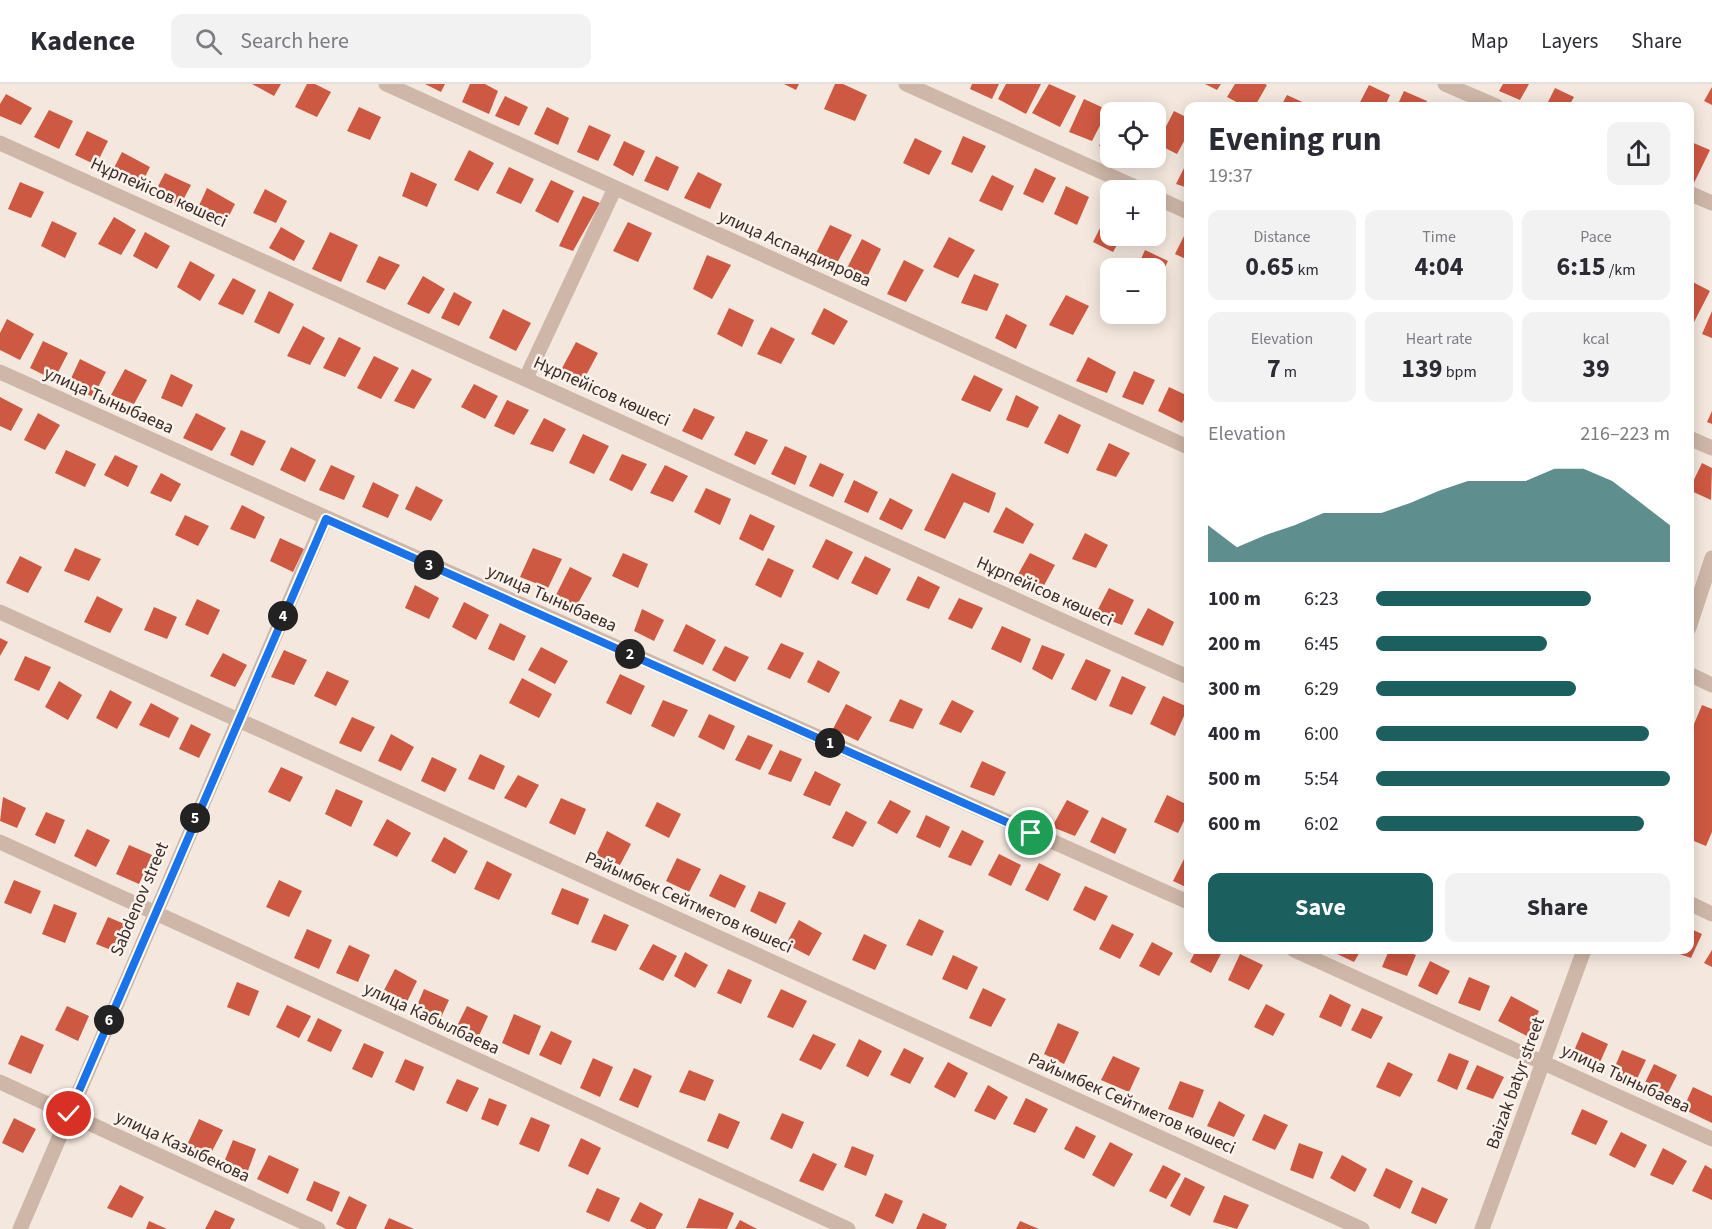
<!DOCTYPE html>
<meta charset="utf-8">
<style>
body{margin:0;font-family:"Source Sans 3",sans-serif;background:#f2f2f3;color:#2b2b33;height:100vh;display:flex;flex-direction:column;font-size:22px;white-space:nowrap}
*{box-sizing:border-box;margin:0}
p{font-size:20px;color:#7c7c81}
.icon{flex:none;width:33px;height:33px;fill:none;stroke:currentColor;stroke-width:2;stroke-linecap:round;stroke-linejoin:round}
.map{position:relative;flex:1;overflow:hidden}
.sheet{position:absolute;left:1184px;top:18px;width:510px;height:852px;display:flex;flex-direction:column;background:#fff;border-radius:12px;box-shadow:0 3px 15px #0003}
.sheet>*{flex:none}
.controls{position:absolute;left:1100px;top:18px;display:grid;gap:12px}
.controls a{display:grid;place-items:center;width:66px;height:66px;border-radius:12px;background:#fff;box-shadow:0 3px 15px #0003;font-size:30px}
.pin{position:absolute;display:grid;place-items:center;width:51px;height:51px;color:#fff;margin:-26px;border:3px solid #fff;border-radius:50%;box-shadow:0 2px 6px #0007}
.km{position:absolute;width:30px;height:30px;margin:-15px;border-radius:50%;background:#222;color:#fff;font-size:16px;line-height:30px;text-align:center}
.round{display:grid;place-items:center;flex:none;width:63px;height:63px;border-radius:12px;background:#f2f2f3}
.summary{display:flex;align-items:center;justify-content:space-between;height:102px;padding:0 24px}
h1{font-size:33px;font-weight:700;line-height:45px}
.metrics{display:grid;grid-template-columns:repeat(3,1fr);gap:9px;height:102px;padding:6px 24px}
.metrics div{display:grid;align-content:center;border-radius:12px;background:#f2f2f3;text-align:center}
.metrics b{font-size:26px;font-weight:700}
.metrics small{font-size:16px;font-weight:400}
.metrics p{font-size:16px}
.chart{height:168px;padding:12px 24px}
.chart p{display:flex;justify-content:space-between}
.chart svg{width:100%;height:108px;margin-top:6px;fill:#1b5f5e;opacity:.7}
.primary-button{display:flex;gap:12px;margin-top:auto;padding:12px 24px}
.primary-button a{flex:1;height:69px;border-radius:12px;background:#1b5f5e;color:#fff;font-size:24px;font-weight:700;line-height:69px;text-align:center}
.primary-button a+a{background:#f2f2f3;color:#2b2b33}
ul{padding:0 24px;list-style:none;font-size:20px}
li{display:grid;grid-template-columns:96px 72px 1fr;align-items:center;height:45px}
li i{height:15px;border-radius:8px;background:#1b5f5e}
header{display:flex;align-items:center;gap:36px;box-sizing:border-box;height:84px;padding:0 30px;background:#fff;border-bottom:2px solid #e1e1e2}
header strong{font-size:28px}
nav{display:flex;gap:33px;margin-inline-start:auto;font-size:21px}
.search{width:420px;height:54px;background:#f2f2f3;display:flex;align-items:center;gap:15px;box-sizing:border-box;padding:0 21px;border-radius:12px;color:#7c7c81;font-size:22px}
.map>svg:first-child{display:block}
.building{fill:#ce5942}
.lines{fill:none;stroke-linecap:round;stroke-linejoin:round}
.minor{stroke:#ceb7a8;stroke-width:15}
.route-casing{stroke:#fff;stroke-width:12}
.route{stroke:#1a73e8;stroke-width:8}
.labels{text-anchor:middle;stroke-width:5;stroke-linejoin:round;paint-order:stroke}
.street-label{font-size:18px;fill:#3a2d29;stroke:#fbf2eb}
</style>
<header>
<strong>Kadence</strong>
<div class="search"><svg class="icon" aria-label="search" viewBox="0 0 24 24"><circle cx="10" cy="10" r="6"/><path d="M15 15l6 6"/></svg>Search here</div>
<nav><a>Map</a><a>Layers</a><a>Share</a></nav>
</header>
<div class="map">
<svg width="1712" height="1145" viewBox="0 0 1712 1145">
<rect width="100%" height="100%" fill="#f4e8de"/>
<path class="building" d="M252,0H281L274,12Z
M307,0H315L331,8L317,33L295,23Z
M425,0H445L441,8Z
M470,0H485L498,7L489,30L462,18Z
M784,0H799L796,6Z
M835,0H843L867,11L855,37L824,25Z
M972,0H999L992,15L970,5Z
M1006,0H1041L1026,30L998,15Z
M1049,0L1076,12L1060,43L1032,29Z
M1205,0H1221L1217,6Z
M1235,0H1265L1267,1L1255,22H1244L1227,13Z
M1503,0H1529L1520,16L1499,7Z
M1369,1L1390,11L1385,22H1358Z
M1712,3V21L1704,17Z
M1555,4L1574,13L1569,22H1546Z
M1404,7L1427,17L1424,22H1397Z
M6,10L32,24L21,41L0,32V20Z
M1287,11L1311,22H1281Z
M505,12L528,23L519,42L495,32Z
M1084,15L1108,26L1092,57L1069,48Z
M359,23L381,33L370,56L347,47Z
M547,23L569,34L558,61L534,50Z
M49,26L73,37L59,65L34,53Z
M1174,27L1188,34V50L1177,70L1157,60Z
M1110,40V66L1099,62Z
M589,41L611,51L598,77L577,68Z
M87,47L108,57L96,81L75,71Z
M963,52L986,62L972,89L951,80Z
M915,54L942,67L929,91L903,79Z
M624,57L645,67L633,92L613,81Z
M1689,57L1710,66L1694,99L1689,97Z
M469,66L494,79L478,107L454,96Z
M122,68L150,83L139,105L111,90Z
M656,72L679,83L668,107L644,97Z
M1188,76V104L1176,100Z
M509,83L534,95L521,120L496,109Z
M1035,84L1056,94L1043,119L1023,110Z
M411,88L437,100L427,123L402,112Z
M698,88L722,100L710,125L684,114Z
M165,89L191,101L180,122L154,110Z
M992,91L1014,102L1002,127L979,117Z
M551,96L574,107L558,139L535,127Z
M20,98L44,108L31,134L8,125Z
M1066,102L1089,113L1077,141L1054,130Z
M207,104L235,120L225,140L197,126Z
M265,105L287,117L276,139L253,129Z
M583,112L600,119L573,167L559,162Z
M1108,128L1110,152H1122L1113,168L1093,158Z
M114,133L136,146L121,171L98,160Z
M52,137L77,149L65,174L41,162Z
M628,138L652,149L638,178L613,167Z
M830,141L852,151L837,179L816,169Z
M281,143L305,157L294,177L269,164Z
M1188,144V176L1175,170Z
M145,148L170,162L157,185L133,172Z
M330,148L358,161L341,198L312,185Z
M949,153L975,166L958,194L933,183Z
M862,155L881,165L867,193L847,184Z
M1145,166L1168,177L1155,202V184H1137Z
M707,171L731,181L712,215L693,205Z
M379,172L400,181L385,206L366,198Z
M904,176L924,186L906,218L887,210Z
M190,177L215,191L200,217L177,203Z
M974,190L999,200L987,227L961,219Z
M423,192L445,205L429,230L407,220Z
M233,194L256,206L243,231L218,220Z
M1689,196L1710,207L1693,240L1689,238Z
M269,207L294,220L279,250L254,238Z
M454,208L472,218L459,242L441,234Z
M1066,211L1089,222L1073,251L1049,241Z
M729,224L754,236L742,263L717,250Z
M824,224L848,237L834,261L811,250Z
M503,225L531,239L516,267L489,254Z
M1712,227V254L1702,250Z
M1006,230L1027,241L1016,265L995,254Z
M7,235L34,250L20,276L0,266V249Z
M303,242L325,254L310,281L287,272Z
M771,243L795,255L781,280L757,270Z
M339,253L361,264L345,293L323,284Z
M43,257L68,269L54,296L30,284Z
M576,258L598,269L583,297L561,286Z
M374,272L399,284L381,315L357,304Z
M1088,273L1116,288L1107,309L1076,297Z
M80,275L106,288L93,313L68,301Z
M125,285L147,296L134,320L111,311Z
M412,285L432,295L414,325L394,317Z
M1134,287L1155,296L1143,321L1122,313Z
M171,290L193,301L182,323L161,314Z
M974,291L1003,305L990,328L961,316Z
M474,300L498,312L485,335L461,323Z
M1169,303L1188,312V329L1182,339L1158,327Z
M1016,311L1039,323L1028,344L1006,336Z
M0,313L23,325L11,347L0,342Z
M507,316L529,326L514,351L494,342Z
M694,324L715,333L702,356L682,347Z
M1712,327V340L1707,338Z
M38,329L60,341L45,366L24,356Z
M196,329L226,344L212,367L183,354Z
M1059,330L1081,341L1068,370L1044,359Z
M544,334L566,345L553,368L530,360Z
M241,346L266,357L253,382L230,371Z
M746,347L768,356L755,381L734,371Z
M583,350L609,362L594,390L569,379Z
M1109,359L1130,369L1116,393L1096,386Z
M785,362L807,372L795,401L771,390Z
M291,363L316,376L305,398L280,386Z
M66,366L96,380L85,403L55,389Z
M622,370L647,380L632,407L609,396Z
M115,371L138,382L128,403L104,391Z
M820,379L844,390L833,413L809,402Z
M1702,379L1712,384L1711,416L1689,406Z
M331,381L355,392L344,416L319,406Z
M665,381L688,392L673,418L650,409Z
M161,389L181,400L171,418L150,409Z
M952,389L996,409L989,429L964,418L945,455L924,446Z
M854,396L878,408L868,429L844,418Z
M373,398L399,411L388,434L362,423Z
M416,402L443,416L431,437L405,425Z
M706,404L731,415L720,441L694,428Z
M890,414L913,426L902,446L879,435Z
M242,421L265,433L255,455L230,445Z
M1006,423L1034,440L1023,460L993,448Z
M750,430L775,442L763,467L739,455Z
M185,431L209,442L198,462L175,451Z
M1085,449L1108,461L1096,484L1072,475Z
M280,454L304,465L293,488L270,477Z
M826,455L853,468L838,496L812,483Z
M75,464L101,475L89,497L64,487Z
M533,464L562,475L548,504L520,493Z
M623,469L648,480L638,504L612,492Z
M1030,469L1055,481L1041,507L1016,494Z
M20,472L42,483L28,509L6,499Z
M865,472L891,485L877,511L851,499Z
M768,474L794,486L781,514L755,501Z
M570,483L592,494L577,521L555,513Z
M918,492L940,503L929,525L906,516Z
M415,501L439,514L429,535L405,524Z
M1109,504L1134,516L1122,541L1095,531Z
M97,512L123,525L110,549L84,538Z
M959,514L983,524L972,545L948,535Z
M197,515L220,526L208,551L185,541Z
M464,518L489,531L476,556L452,543Z
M154,523L177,533L167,555L144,546Z
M1148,524L1174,538L1163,562L1134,550Z
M642,525L664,536L654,557L634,547Z
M500,539L526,552L514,577L488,565Z
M686,540L716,556L703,581L673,567Z
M1002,542L1031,555L1021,579L991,565Z
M0,554L8,558L0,572Z
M781,559L804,569L790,595L767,585Z
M1042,561L1065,570L1052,596L1032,585Z
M725,562L749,573L735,598L712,586Z
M541,563L568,577L555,600L528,586Z
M284,566L307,576L294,601L271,593Z
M223,569L247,581L235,603L210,592Z
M25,572L51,583L39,607L14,596Z
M1086,575L1111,586L1096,617L1071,605Z
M818,576L840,588L829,609L807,598Z
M327,587L349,597L336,622L314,612Z
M620,590L645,602L631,631L606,619Z
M1122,592L1146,603L1132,631L1109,622Z
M522,594L552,610L539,634L509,619Z
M59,597L82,611L68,636L45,623Z
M110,606L132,618L117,645L96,634Z
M1163,612L1188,623L1175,652L1150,640Z
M900,615L923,625L913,645L889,637Z
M663,616L688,626L674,653L651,642Z
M952,616L974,627L961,649L939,640Z
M151,619L179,634L169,654L139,641Z
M846,620L872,633L858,657L833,645Z
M1702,621L1712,625V748L1706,762L1689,755V652Z
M709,630L735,642L724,666L698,653Z
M352,633L375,643L361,668L339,659Z
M191,640L211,650L199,674L179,665Z
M391,650L414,663L401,687L378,677Z
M748,651L773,661L760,686L735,676Z
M780,666L802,675L791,698L768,690Z
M480,670L505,682L494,706L468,695Z
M432,673L457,685L445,708L421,697Z
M982,677L1006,688L994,712L970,703Z
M281,683L303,693L290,718L268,708Z
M815,687L841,700L830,722L803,711Z
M518,691L539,701L526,724L504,714Z
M336,705L363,717L351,743L325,730Z
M1167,711L1188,721V729L1178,749L1154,738Z
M3,713L26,724L17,744L0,737Z
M561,714L586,725L575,751L549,739Z
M890,716L911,727L897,750L877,739Z
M1067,716L1089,727L1075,752L1052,743Z
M657,718L681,730L669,754L645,742Z
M846,727L867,738L853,763L832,754Z
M46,728L65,736L55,760L35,751Z
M926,731L950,743L940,764L916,753Z
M1102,733L1127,745L1115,770L1090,758Z
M387,735L411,749L397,773L373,761Z
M87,745L110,756L96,783L74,772Z
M962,746L984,757L971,782L948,773Z
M607,747L631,760L620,781L596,771Z
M444,753L468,767L455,790L431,777Z
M129,761L152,771L139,800L116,790Z
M999,770L1021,781L1011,802L988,791Z
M677,774L701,785L689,808L666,797Z
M1184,775L1188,777V804L1173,797Z
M487,777L512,790L499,816L474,805Z
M1039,779L1061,790L1048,817L1025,806Z
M720,790L746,802L735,824L709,812Z
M14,796L41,807L31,830L4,819Z
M279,796L302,807L289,833L266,823Z
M1085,802L1108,812L1095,837L1073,826Z
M562,804L589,815L578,841L551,830Z
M759,807L786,819L776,840L750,827Z
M54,820L77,829L65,859L42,850Z
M604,830L629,841L616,867L591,858Z
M108,833L134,844L121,870L96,860Z
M919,835L944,847L932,872L906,861Z
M799,836L822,849L809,872L786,860Z
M1112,840L1134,850L1120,875L1099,865Z
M1689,844L1702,850L1691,874L1668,866H1689Z
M307,845L332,856L319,885L294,874Z
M864,850L887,861L875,886L852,876Z
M1152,858L1173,869L1159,892L1139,882Z
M653,860L677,872L663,897L639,885Z
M349,861L370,871L358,898L336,889Z
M1196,866H1223L1211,889L1190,878Z
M1335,866H1361L1354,878L1333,868Z
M1389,866H1404L1416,871L1407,892L1382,883Z
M1712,866V883L1704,879Z
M685,868L708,881L695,904L674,892Z
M1240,870L1263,881L1249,906L1228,896Z
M953,871L978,883L967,906L942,895Z
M1430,877L1450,887L1437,911L1418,902Z
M395,885L417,897L406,920L382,910Z
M728,885L752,896L741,920L717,909Z
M1469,893L1490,902L1480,927L1458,919Z
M237,898L259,907L249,932L227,923Z
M983,904L1006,915L991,943L969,934Z
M424,905L449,916L438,940L414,929Z
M781,905L807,917L793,944L767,933Z
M1330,910L1351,921L1341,943L1319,933Z
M1511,912L1539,927L1527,952L1498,937Z
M1266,920L1285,930L1273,952L1254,943Z
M287,921L311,932L299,954L276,943Z
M67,922L89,932L78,957L55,946Z
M467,922L488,932L478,954L456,944Z
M1362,924L1383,933L1371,955L1351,946Z
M514,930L541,942L529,971L502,959Z
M318,934L342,946L331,968L307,957Z
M1058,939L1079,948L1064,980L1044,970Z
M551,947L572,957L561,981L539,971Z
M1582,948L1608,960L1597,985L1571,974Z
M813,950L836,960L821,986L799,976Z
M21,951L44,961L31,990L8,980Z
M859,955L882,967L868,993L846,982Z
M364,959L384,968L372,994L352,985Z
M904,964L924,974L910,1000L890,991Z
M1622,966L1646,976L1634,1001L1611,992Z
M1449,969L1469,977L1457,1006L1437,997Z
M1113,972L1140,984L1129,1008L1101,996Z
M593,974L613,983L600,1013L580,1004Z
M405,975L424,983L414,1007L395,998Z
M948,978L968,989L955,1014L934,1003Z
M1388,978L1413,990L1400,1013L1376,1003Z
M1654,980L1677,991L1664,1017L1641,1007Z
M1477,981L1504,993L1493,1015L1466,1005Z
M634,984L652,992L638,1024L619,1016Z
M689,986L714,996L705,1017L679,1008Z
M457,995L479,1004L467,1028L446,1019Z
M1180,997L1204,1006L1193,1034L1168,1025Z
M988,1001L1008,1013L995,1036L974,1027Z
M1693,1003L1712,1012V1039L1683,1025Z
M489,1014L507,1021L498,1042L481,1035Z
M1026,1014L1048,1025L1035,1049L1013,1040Z
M1219,1017L1245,1031L1234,1053L1207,1042Z
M1582,1025L1608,1037L1596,1061L1571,1050Z
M719,1029L740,1038L728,1065L707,1057Z
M782,1029L804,1038L792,1065L770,1055Z
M1264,1030L1288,1041L1275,1066L1252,1056Z
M531,1033L550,1041L539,1068L519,1060Z
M14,1034L36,1045L23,1069L2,1059Z
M199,1035L223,1046L210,1071L187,1061Z
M1076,1042L1096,1052L1084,1075L1064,1065Z
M1621,1048L1647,1061L1635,1084L1609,1071Z
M581,1054L601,1064L588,1091L568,1082Z
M233,1056L256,1065L246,1092L222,1083Z
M1110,1058L1133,1070L1114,1103L1092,1091Z
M1299,1059L1323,1068L1313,1095L1290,1086Z
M852,1062L874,1071L866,1092L844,1083Z
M1663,1064L1687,1077L1673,1101L1650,1091Z
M813,1069L837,1080L823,1107L799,1097Z
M269,1071L299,1085L288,1110L257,1095Z
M1342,1071L1367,1085L1355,1108L1330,1094Z
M1163,1081L1181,1090L1166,1115L1149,1107Z
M1705,1081L1712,1085V1116L1692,1107Z
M1386,1084L1413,1097L1400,1125L1373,1112Z
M1185,1093L1205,1103L1190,1132L1170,1122Z
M314,1097L340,1108L332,1128L306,1116Z
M120,1101L144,1113L132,1134L107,1124Z
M1422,1103L1448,1115L1436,1140L1411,1129Z
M597,1104L620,1114L609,1138L586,1128Z
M885,1109L903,1117L893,1140L875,1132Z
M1224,1111L1249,1121L1237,1145L1213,1138Z
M349,1112L367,1121L356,1145H346L336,1140Z
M699,1114L734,1129L727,1145L686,1144Z
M640,1118L663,1130L655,1145H647L630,1137Z
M215,1126L235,1135L230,1145H205Z
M923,1129L947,1140L945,1145H916Z
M389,1134L414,1145H384Z
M740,1136L757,1145H735Z
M149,1137L167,1145H146Z
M1020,1137L1039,1145H1016Z"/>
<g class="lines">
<path class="minor" d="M386,0L1188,363
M906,0L1142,106
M1445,0L1496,22
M0,59L1188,593
M1689,109L1712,119
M1155,113L1188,128
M0,288L1188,818
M526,294L615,104
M1689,354L1712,364
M0,528L1362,1145
M1689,544L1712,474
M1689,590L1712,601
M0,758L848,1145
M1689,819L1712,830
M1294,866L1712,1055
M0,998L318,1145
M20,1145L325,435
M1482,1145L1584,866"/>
</g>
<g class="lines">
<defs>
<path id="route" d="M69,1030L326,435L1031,749"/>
</defs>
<use href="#route" class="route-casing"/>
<use href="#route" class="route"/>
</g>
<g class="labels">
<g class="street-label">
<text transform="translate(159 108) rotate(24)" y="6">Нұрпейісов көшесі</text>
<text transform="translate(795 164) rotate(24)" y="6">улица Аспандиярова</text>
<text transform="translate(602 307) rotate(24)" y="6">Нұрпейісов көшесі</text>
<text transform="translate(109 316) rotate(24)" y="6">улица Тыныбаева</text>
<text transform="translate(1045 507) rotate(24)" y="6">Нұрпейісов көшесі</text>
<text transform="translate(552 514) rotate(24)" y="6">улица Тыныбаева</text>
<text transform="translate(139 815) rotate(-67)" y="6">Sabdenov street</text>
<text transform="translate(689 818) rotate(24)" y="6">Райымбек Сейтметов көшесі</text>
<text transform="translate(432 934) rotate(25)" y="6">улица Кабылбаева</text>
<text transform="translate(1626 994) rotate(25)" y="6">улица Тыныбаева</text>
<text transform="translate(1515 999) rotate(-70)" y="6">Baizak batyr street</text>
<text transform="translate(1132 1019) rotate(24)" y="6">Райымбек Сейтметов көшесі</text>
<text transform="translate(183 1062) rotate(25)" y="6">улица Казыбекова</text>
</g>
</g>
</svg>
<div class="controls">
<a><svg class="icon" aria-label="locate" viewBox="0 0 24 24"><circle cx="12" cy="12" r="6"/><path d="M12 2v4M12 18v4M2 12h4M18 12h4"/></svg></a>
<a>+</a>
<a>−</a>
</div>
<div class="pin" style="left:1031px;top:749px;background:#1e9e55"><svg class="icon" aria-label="arrive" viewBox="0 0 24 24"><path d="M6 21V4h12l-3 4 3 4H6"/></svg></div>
<div class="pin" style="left:69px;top:1030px;background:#d93025"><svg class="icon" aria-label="check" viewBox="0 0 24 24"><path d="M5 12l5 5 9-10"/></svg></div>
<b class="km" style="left:830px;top:659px">1</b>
<b class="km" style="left:630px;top:570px">2</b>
<b class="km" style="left:429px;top:481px">3</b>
<b class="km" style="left:283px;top:532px">4</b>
<b class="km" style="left:195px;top:734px">5</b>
<b class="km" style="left:109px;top:936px">6</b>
<section class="sheet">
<div class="summary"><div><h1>Evening run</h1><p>19:37</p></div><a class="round"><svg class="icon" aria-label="share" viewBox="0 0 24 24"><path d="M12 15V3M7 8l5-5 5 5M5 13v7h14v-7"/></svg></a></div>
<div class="metrics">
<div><p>Distance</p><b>0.65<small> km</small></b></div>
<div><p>Time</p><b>4:04</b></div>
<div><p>Pace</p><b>6:15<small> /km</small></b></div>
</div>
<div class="metrics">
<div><p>Elevation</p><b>7<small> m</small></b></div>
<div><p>Heart rate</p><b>139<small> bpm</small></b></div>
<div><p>kcal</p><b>39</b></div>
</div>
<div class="chart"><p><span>Elevation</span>216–223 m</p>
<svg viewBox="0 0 160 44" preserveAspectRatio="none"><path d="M0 44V29L10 38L20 33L30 29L40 24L50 24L60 24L70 20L80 15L90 11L100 11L110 11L120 6L130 6L140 11L150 20L160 29V44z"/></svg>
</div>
<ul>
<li><b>100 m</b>6:23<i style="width:73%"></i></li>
<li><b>200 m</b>6:45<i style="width:58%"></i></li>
<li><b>300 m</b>6:29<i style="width:68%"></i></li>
<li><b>400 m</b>6:00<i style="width:93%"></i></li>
<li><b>500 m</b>5:54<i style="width:100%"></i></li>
<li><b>600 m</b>6:02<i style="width:91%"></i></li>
</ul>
<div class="primary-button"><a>Save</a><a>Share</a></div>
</section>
</div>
